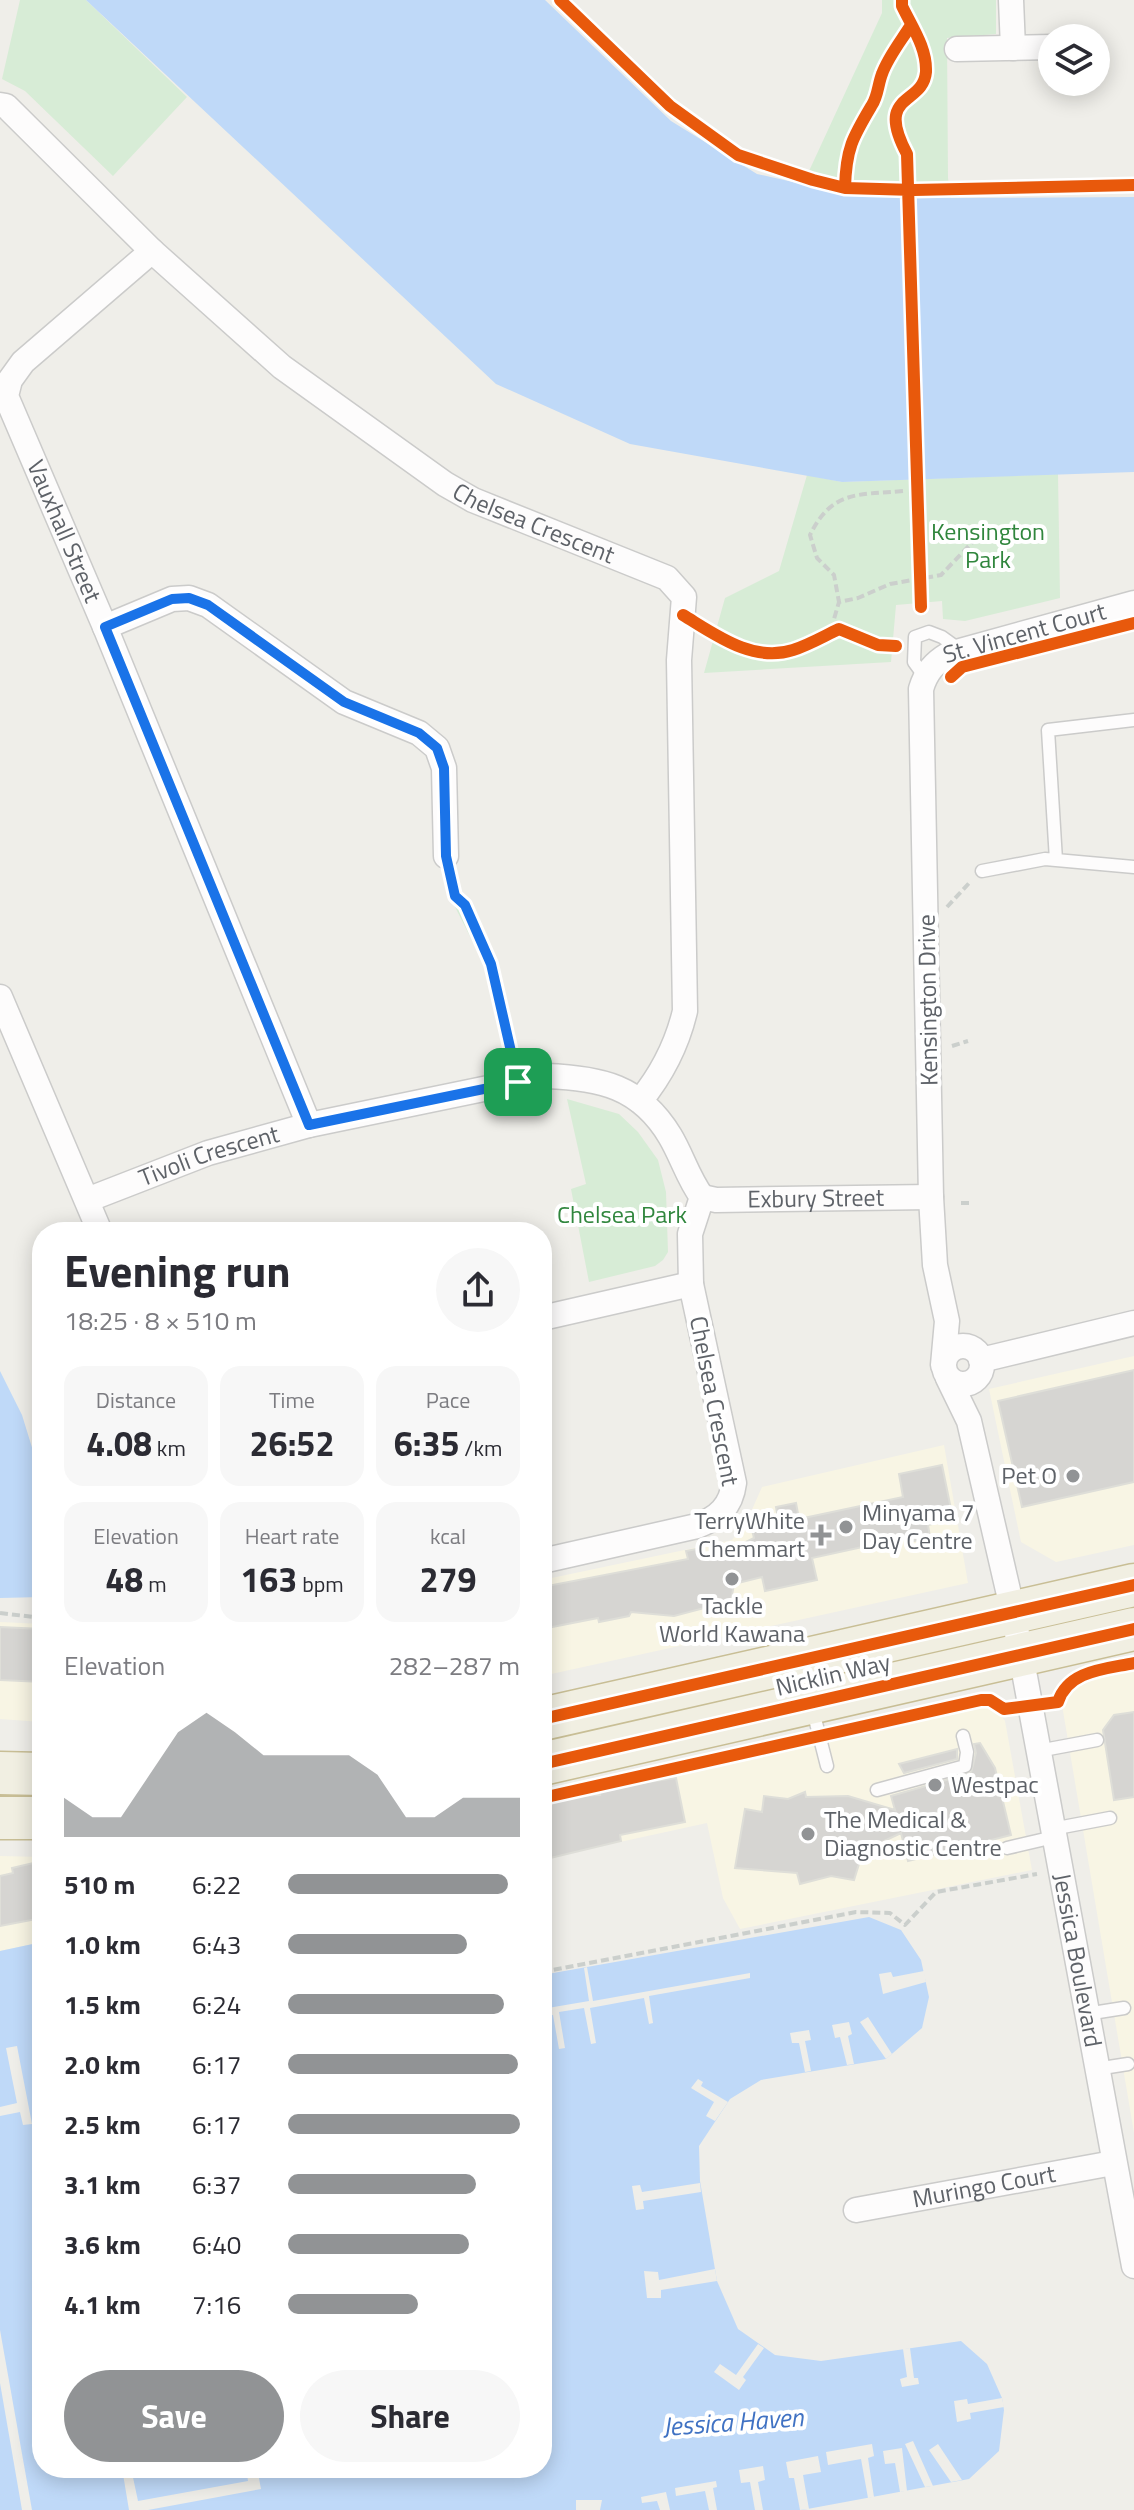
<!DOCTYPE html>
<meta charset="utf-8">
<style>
body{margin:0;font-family:"Titillium Web",sans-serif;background:#f7f7f7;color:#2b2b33;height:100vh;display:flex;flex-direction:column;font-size:30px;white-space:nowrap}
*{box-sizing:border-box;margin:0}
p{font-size:26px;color:#7c7c81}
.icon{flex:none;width:44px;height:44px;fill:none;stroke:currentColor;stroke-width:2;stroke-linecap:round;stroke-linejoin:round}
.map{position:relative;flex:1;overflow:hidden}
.side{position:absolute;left:32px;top:1222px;width:520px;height:1256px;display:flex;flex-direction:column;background:#fff;border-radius:32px;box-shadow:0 4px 20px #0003}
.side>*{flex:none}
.tools{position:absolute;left:1038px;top:24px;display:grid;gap:16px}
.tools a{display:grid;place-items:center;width:72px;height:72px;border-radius:50%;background:#fff;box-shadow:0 4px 20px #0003;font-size:40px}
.pin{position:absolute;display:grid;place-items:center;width:68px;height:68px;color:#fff;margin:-34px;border-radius:16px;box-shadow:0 4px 12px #0006}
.round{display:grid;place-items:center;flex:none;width:84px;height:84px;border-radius:42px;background:#f7f7f7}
.head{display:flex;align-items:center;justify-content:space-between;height:136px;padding:0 32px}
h1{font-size:44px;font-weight:700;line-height:60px}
.stats{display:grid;grid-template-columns:repeat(3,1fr);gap:12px;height:136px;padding:8px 32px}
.stats div{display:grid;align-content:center;border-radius:20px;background:#f7f7f7;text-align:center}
.stats b{font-size:34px;font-weight:700}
.stats small{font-size:22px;font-weight:400}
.stats p{font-size:22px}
.chart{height:224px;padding:16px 32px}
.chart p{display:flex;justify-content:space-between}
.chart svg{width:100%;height:144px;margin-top:8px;fill:#919395;opacity:.7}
.primary-button{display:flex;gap:16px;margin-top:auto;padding:16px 32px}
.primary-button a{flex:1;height:92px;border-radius:48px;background:#919395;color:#fff;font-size:32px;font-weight:700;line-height:92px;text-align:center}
.primary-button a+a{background:#f7f7f7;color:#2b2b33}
ul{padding:0 32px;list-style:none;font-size:26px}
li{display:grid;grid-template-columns:128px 96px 1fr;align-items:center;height:60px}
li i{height:20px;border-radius:10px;background:#919395}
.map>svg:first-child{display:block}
.commercial{fill:#f8f5e4}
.green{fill:#d7ecd6}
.water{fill:#bfd9f8}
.pier{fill:#efeee9}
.building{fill:#d6d5d2;stroke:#deded8;stroke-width:2}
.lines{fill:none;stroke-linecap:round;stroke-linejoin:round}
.lane-casing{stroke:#cbcbca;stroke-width:15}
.street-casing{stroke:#cbcbca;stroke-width:27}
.highway-casing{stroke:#c8be95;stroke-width:45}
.path{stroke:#cbcfcc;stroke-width:4;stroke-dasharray:8 4;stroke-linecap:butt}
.lane{stroke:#fdfcfc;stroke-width:12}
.street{stroke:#fdfcfc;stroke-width:24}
.highway{stroke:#f1efe2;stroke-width:42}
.cycleway-casing{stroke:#fff;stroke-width:17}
.cycleway{stroke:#e8590c;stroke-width:12}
.route-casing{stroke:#fff;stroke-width:16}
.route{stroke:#1a73e8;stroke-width:10}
.poi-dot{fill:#919395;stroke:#fff;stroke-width:3}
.labels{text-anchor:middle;stroke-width:8;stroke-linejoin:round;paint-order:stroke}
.street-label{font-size:24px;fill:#5e6268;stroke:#fff}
.park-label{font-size:24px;fill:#30863d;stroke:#fff}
.poi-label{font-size:24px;fill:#5e6268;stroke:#fff;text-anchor:start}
.water-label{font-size:26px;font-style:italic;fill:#4072c3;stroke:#fff}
</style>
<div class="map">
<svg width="1134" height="2510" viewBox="0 0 1134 2510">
<rect width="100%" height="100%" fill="#efeee9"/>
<path class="commercial" d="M1134,1356V1545L1056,1562L1021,1542L989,1389Z
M944,1445L968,1583L542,1676V1580L732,1540L746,1523L762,1487Z
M0,1622L42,1624V1722L0,1719Z
M1134,1668V2133L1062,1705L1068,1689L1083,1679Z
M982,1704L996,1709L1005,1721L1032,1870L740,1929L723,1898L707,1823L542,1859V1801Z
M0,1856L42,1857V1942L0,1951Z"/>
<path class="green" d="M20,0H86L187,97L113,176L25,91L2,79Z
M882,0H996V34L947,38L948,178L951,198L846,194L803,184L882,13Z
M1058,474L1060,598L965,621L943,619L942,601L896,605L891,662L704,673L725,598L779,571L807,475L842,482Z
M464,895L497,965L521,1066L508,1068L487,970L451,899Z
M567,1099L619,1114L638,1132L658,1160L666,1192L668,1252L663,1260L655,1266L589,1282L571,1189L586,1184Z"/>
<path class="water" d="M86,0H545L671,121L757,174L846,194L951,198L1134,197V472L842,482L630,444L496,384Z
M0,1371L22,1415L42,1480V1597L0,1598Z
M869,1917L901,1930L921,1960L929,1997L922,2028L886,2059L761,2080L730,2099L699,2146L700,2181L717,2281L738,2329L775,2355L821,2361L961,2341L987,2364L1002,2398L1004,2410L999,2451L969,2479L802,2510H0V1951L42,1942V2468H542V1975Z"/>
<path class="pier" d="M587,1967L593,2001L750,1973V1978L649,1996L653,2023L649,2024L644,1998L590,2008L596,2043L591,2044L584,2008L559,2012L565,2048L559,2049L553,2015L542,2016V2009L589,2001L584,1968Z
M924,1971L926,1982L883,1994L879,1974L891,1972L893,1977Z
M868,2017L892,2054L886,2059L860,2022Z
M849,2022L852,2034L848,2036L854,2064L847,2065L840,2037L835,2038L832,2025Z
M809,2030L811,2040L805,2041L811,2071L805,2072L799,2043H792L790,2033Z
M17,2046L32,2124L23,2125L20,2112L0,2116V2107L17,2103L6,2048Z
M698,2079L703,2082L701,2086L728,2102L715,2121L706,2116L714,2102L691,2088Z
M700,2183L701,2192L643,2201L644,2209L636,2210L632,2186L640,2185L642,2192Z
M715,2269L717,2281L661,2290V2298H647L644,2271L658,2272L659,2280Z
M0,2330L32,2510H22L0,2383Z
M758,2344L764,2348L743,2377L746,2380L739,2390L714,2372L720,2364L736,2375Z
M910,2348L914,2378H918L919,2384L902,2387L900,2379L907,2377L903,2349Z
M1002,2398L1004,2407L970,2413L971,2419L957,2422L954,2401L967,2399L968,2404Z
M913,2441L933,2486L925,2487L905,2444Z
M872,2444L874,2456L868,2458L874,2497L868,2498L861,2459L828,2465L826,2452Z
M938,2444L962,2480L951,2482L929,2450Z
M902,2448L907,2491L900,2492L895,2463L885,2464L883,2451Z
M818,2456L821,2472L803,2475L809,2509L800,2510L794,2478H789L786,2462Z
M763,2466L765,2480L758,2482L763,2510H755L750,2482L741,2483L739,2470Z
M122,2468H131L138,2501L248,2481L246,2468H257L261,2489L148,2510H129Z
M716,2481L717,2487L713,2488L717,2510H709L705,2491L676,2496L675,2488Z
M666,2492L670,2510H660L657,2501L642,2503L641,2497Z
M576,2500H602L600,2510H576Z"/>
<path class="building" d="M1134,1370V1482L1022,1507L998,1401Z
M942,1465L953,1519L928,1525L930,1537L914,1541L913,1536L812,1558L817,1580L765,1591L762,1577L734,1584L731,1601L674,1616L631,1612L629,1616L599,1622L598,1618L542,1629V1587L688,1559L686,1551L702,1548L704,1557L724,1553L754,1538L752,1530L779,1524L776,1507L796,1503L799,1519L903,1497L899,1474Z
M0,1627L42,1629V1682L0,1680Z
M1134,1712V1797L1114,1800L1103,1730L1114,1715Z
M980,1743L995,1768L1011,1835L908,1861L901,1833L863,1851L854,1880L831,1876L800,1884L797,1873L735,1868L745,1809L762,1812L764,1796L788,1799L805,1792L806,1797L848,1796L895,1810L891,1796L971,1773L976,1753L974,1744Z
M957,1749V1759L904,1773L899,1764Z
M676,1778L685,1822L620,1835L621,1841L542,1860V1816L545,1815L543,1802L575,1796L600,1795L599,1789Z
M42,1861V1918L0,1926V1876L13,1873L12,1868Z"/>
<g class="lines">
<defs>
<path id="lane" d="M925,677L914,662L915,637L929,632L942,637L960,650
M1056,860L1048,730L1134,720
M982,871L1045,859L1134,867
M812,1707L827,1766
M1038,1751L1097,1740
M877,1790L965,1766L967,1752L963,1736
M1052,1829L1110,1818
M1007,1848L1054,1837
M1086,2014L1124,2008
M1096,2069L1128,2064"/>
<g id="street">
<path d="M1011,0L1013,48"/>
<path d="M957,49L1052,47"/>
<path id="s1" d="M0,105L6,106L152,251L282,367L445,484L473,500L667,578L684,597L679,660L685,1011C677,1045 662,1074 640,1101"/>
<path id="s2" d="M152,251L23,362L10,380L6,396L105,627L309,1125"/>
<path d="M105,627L172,599L189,598L208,605L344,702L419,733L437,748L444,768L446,856"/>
<path d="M0,997L100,1232"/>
<path id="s3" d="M702,1197L716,1200L931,1197"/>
<path id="s4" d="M87,1200L208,1153L309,1125L546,1076C600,1078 640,1086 670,1136C682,1156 688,1178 702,1197"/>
<path d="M542,1318L691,1284"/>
<circle cx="963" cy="1365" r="19"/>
<path d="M981,1360L1134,1323"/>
<path id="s5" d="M943,1365L947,1321L935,1265L931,1197L921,689C926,672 934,663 949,654L1134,603"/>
<path id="s6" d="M948,1378L969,1421L1013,1612L1134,2266"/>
<path d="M542,1561L697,1526C718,1518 731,1507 734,1483L691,1284L690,1234L702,1197"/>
<path id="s7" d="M856,2210L1113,2163"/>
</g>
<path id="highway" d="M542,1719L1134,1585
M542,1764L1134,1629
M0,1773L42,1774
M0,1818H42"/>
</defs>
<use href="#lane" class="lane-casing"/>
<use href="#street" class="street-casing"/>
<use href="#highway" class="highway-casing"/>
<path class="path" d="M903,491C858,495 832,490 810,535L817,558L834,575L839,602L858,598L890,584L941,575L985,529
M981,524L990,536
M839,629L834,619L839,602
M450,874L455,896L465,905L491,964L514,1064
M947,907L971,881
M952,1046L968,1041
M961,1203H973
M0,1613L42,1618
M542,1972L856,1912L890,1913L905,1925L936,1892L1037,1874"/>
<use href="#lane" class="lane"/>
<use href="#street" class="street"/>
<use href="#highway" class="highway"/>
<defs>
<path id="cycleway" d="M560,0L670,106L738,155L813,180L845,188L914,190L1134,185
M902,0V6C912,27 927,48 926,72C923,106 874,92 907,154L921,607
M845,188C846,148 853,137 872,105C878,96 878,84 882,74C888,57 901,41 911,25
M683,615C716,635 753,663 793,650C809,645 824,636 839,629L878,645L896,646
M951,677L962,667L1134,623
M542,1719L1134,1585
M542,1764L1134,1629
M542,1798L981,1700H990L1004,1709L1058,1702C1068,1670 1106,1669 1134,1663"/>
</defs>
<use href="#cycleway" class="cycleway-casing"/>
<use href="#cycleway" class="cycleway"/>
</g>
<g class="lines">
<defs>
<path id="route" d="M189,598L208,605L344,702L419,733L437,748L444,768L446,856L455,896L465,905L491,964L518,1082L309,1125L105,627L172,599Z"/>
</defs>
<use href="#route" class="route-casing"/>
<use href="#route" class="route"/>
</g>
<g class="poi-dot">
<circle cx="1073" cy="1476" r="8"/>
<circle cx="846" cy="1527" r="8"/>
<path d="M817 1523h8v8h8v8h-8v8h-8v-8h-8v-8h8z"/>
<circle cx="732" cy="1579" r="8"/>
<circle cx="935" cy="1785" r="8"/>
<circle cx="808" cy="1834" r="8"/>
</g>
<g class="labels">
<g class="street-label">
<text dy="8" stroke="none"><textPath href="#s1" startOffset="684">Chelsea Crescent</textPath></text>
<text dy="8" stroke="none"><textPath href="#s2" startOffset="356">Vauxhall Street</textPath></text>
<text dy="8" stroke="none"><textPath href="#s5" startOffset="802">St. Vincent Court</textPath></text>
<text transform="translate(928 1000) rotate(-91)" y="8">Kensington Drive</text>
<text dy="8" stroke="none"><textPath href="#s4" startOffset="130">Tivoli Crescent</textPath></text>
<text dy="8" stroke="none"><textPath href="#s3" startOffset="114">Exbury Street</textPath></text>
<text transform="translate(714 1401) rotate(79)" y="8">Chelsea Crescent</text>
<text transform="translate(833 1675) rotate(-13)" y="8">Nicklin Way</text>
<text dy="8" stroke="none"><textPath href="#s6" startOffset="598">Jessica Boulevard</textPath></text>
<text dy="8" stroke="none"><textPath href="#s7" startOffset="130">Muringo Court</textPath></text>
</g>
<g class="park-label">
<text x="988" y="540">Kensington<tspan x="988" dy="28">Park</tspan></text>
<text x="622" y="1223">Chelsea Park</text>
</g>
<g class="poi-label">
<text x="1057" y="1484" text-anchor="end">Pet O</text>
<text x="862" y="1521">Minyama 7<tspan x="862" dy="28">Day Centre</tspan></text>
<text x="805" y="1529" text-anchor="end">TerryWhite<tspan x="805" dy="28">Chemmart</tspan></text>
<text x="732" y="1614" text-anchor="middle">Tackle<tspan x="732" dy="28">World Kawana</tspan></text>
<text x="951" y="1793">Westpac</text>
<text x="824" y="1828">The Medical &amp;<tspan x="824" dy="28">Diagnostic Centre</tspan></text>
</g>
<g class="water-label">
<text transform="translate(733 2422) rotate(-4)" y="9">Jessica Haven</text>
</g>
</g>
</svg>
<div class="tools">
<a><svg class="icon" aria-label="layers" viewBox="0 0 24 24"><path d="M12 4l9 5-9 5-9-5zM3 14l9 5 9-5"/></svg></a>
</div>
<div class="pin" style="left:518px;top:1082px;background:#1e9e55"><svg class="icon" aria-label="arrive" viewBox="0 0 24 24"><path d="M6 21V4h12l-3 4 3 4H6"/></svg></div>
<section class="side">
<div class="head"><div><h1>Evening run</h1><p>18:25 · 8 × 510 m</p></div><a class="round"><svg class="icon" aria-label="share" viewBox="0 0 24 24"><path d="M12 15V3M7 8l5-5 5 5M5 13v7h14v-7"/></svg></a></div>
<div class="stats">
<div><p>Distance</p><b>4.08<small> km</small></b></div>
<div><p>Time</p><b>26:52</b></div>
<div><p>Pace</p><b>6:35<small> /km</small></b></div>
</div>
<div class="stats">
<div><p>Elevation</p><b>48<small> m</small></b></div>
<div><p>Heart rate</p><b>163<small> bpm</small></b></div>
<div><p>kcal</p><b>279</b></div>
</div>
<div class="chart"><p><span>Elevation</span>282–287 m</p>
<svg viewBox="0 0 160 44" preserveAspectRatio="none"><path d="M0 44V32L10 38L20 38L30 25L40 12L50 6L60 12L70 19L80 19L90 19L100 19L110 25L120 38L130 38L140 32L150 32L160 32V44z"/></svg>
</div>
<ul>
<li><b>510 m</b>6:22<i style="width:95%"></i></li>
<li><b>1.0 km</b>6:43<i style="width:77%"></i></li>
<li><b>1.5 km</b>6:24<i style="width:93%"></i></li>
<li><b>2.0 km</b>6:17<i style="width:99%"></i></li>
<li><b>2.5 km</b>6:17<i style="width:100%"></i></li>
<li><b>3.1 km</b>6:37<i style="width:81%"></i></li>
<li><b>3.6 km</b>6:40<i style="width:78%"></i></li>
<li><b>4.1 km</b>7:16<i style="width:56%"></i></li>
</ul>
<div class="primary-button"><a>Save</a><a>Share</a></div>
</section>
</div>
